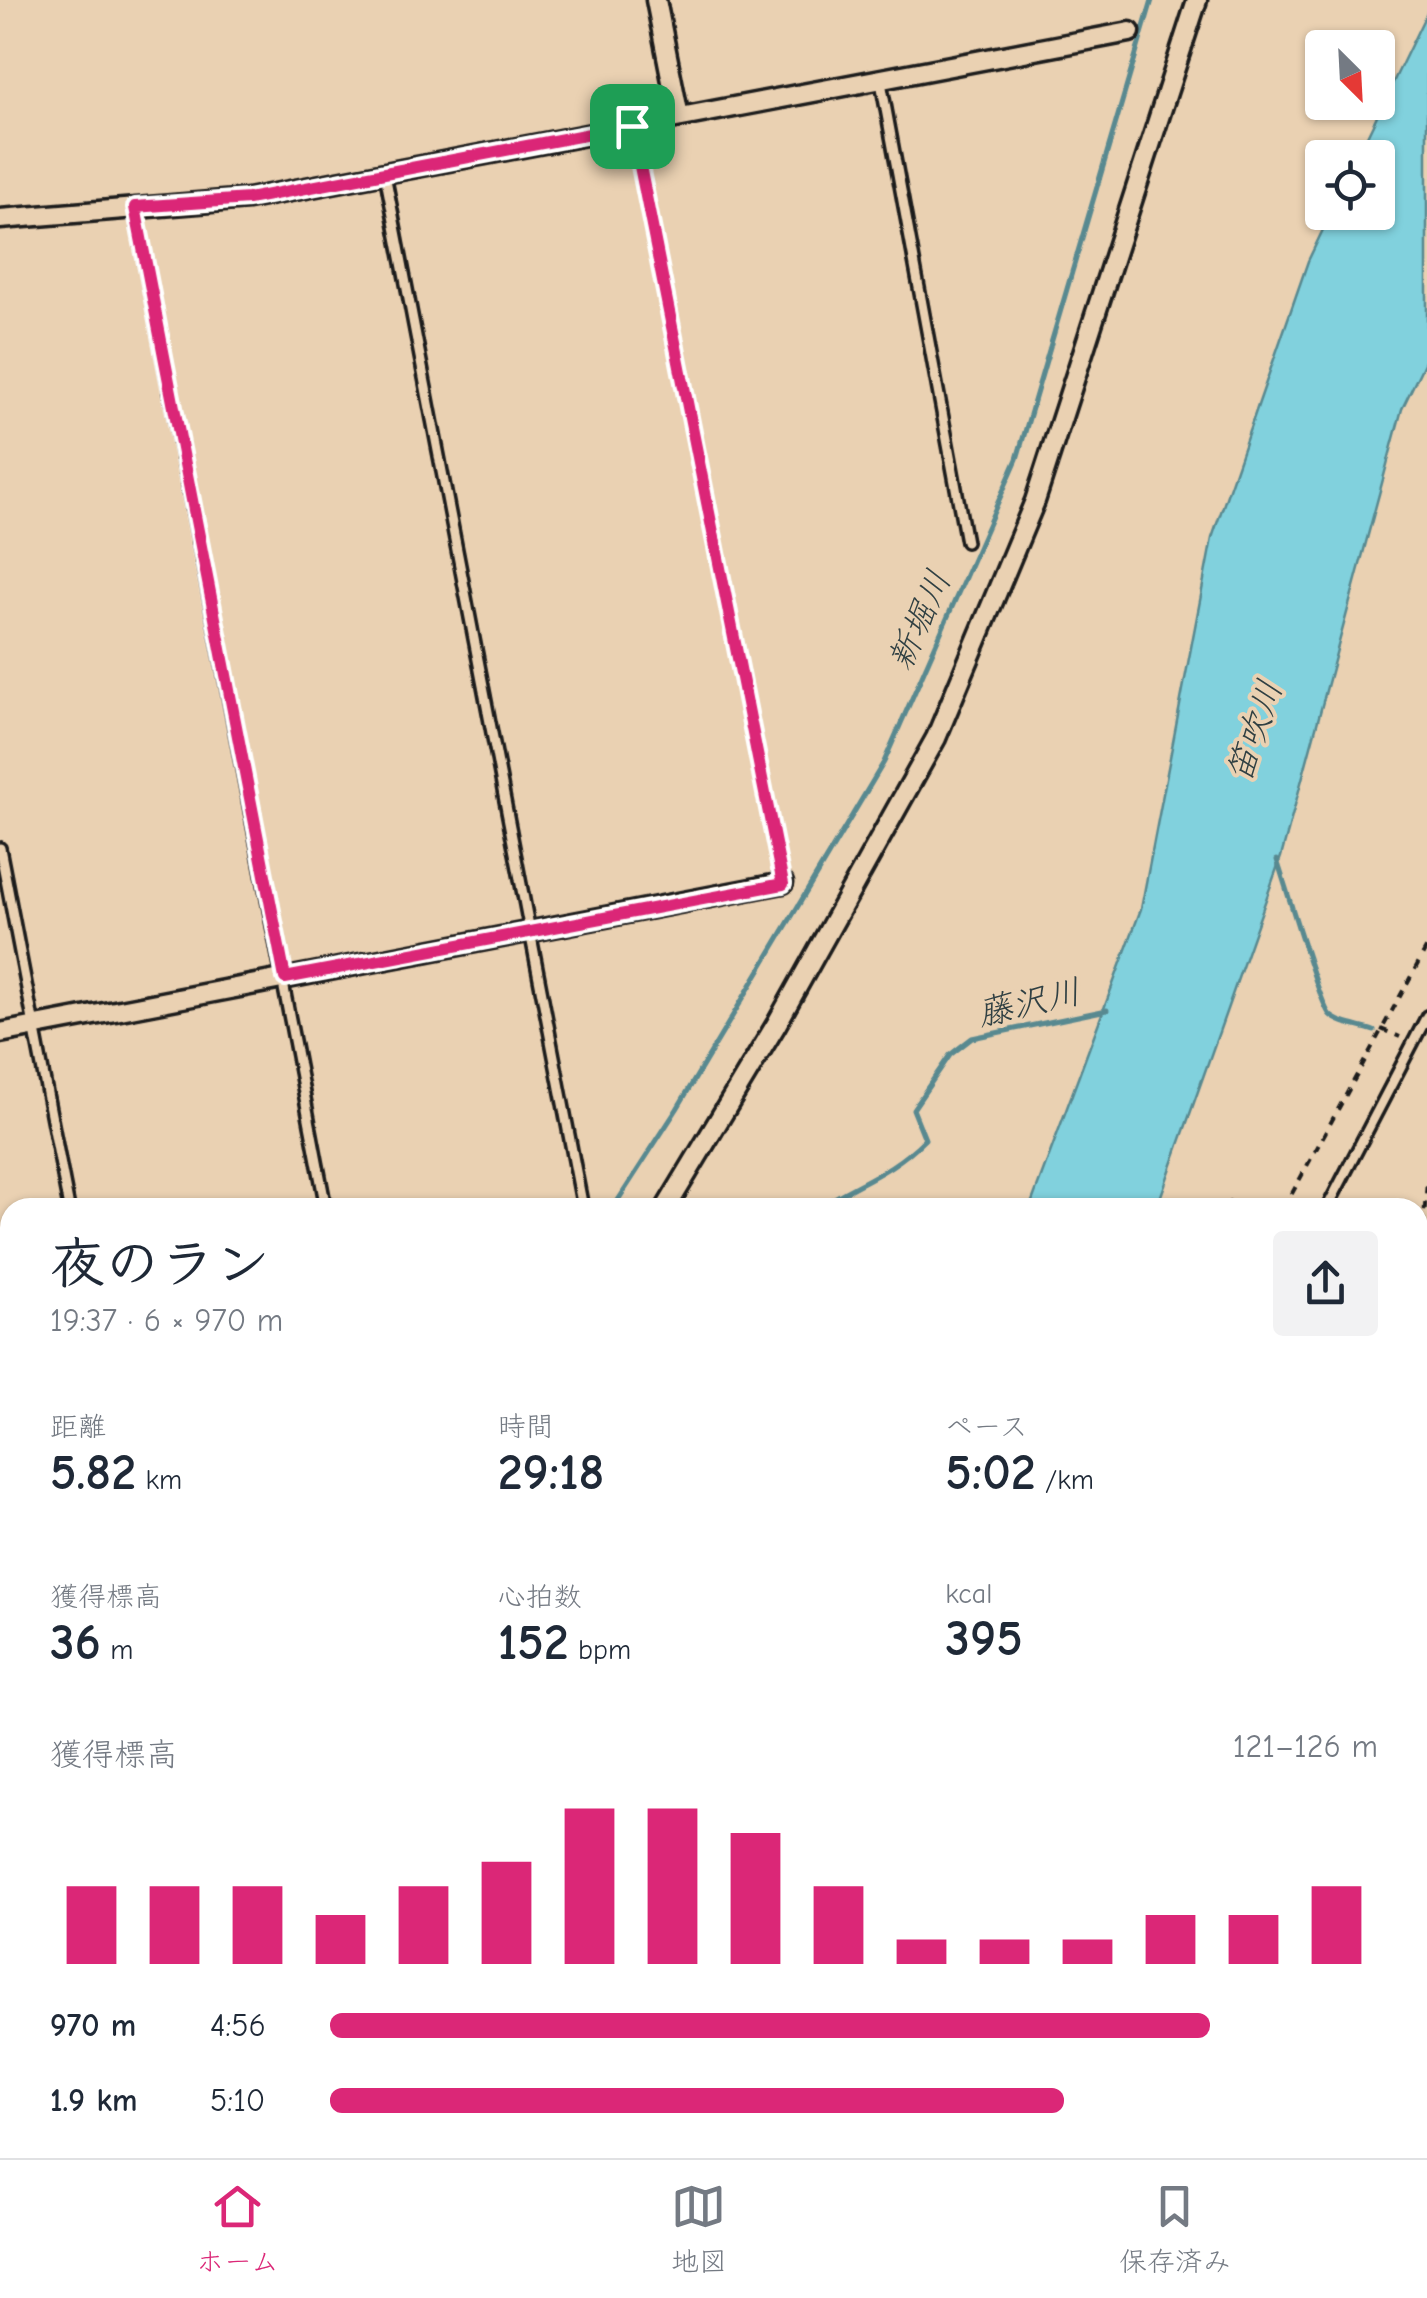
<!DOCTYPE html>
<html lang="ja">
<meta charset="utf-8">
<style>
body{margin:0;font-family:"Comic Neue","Klee One",sans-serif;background:#f2f2f3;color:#1f2937;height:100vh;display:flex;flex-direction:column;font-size:38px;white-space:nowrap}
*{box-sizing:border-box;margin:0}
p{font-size:32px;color:#747a83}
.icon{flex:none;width:55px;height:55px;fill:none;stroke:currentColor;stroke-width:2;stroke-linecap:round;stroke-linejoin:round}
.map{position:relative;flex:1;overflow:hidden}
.sheet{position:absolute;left:0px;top:1198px;width:1428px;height:962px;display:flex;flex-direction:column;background:#fff;border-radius:30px 30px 0 0;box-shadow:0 2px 8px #0004}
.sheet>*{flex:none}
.needle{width:65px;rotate:156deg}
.buttons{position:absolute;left:1305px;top:30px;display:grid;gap:20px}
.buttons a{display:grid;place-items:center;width:90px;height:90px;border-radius:10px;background:#fff;box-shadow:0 2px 8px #0004;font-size:50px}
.pin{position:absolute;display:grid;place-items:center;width:85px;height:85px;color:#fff;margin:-42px;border-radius:20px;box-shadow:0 5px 15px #0006}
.round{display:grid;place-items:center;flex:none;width:105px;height:105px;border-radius:10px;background:#f2f2f3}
.headline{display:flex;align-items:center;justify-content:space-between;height:170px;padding:0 50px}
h1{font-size:55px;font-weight:700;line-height:75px}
.metrics{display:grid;grid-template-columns:repeat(3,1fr);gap:15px;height:170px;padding:10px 50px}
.metrics div{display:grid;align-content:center}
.metrics b{font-size:50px;font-weight:700}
.metrics small{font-size:28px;font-weight:400}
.metrics p{font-size:28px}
.chart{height:280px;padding:20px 50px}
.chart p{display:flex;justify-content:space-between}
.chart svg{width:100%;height:180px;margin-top:10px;stroke:#db2777;stroke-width:6}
ul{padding:0 50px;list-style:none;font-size:32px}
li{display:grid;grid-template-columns:160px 120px 1fr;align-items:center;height:75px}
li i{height:25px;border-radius:12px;background:#db2777}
.tabs{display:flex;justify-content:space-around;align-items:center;height:140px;border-top:2px solid #e0e1e3;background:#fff;font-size:28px;color:#747a83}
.tabs a{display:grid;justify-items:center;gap:5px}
.tabs .active{color:#db2777}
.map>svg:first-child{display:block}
.water{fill:#81d1dd;stroke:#598990;stroke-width:2.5}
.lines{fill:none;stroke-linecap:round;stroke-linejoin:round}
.stream{stroke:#598990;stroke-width:5}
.lane-casing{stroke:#1c1c1c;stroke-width:16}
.street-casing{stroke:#1c1c1c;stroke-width:25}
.secondary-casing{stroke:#1c1c1c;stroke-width:32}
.path{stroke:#1c1c1c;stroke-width:4;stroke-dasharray:8 8;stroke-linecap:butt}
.lane{stroke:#ead1b2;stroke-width:9}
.street{stroke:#ead1b2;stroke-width:18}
.secondary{stroke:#ead1b2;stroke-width:25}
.route-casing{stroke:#fff;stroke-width:20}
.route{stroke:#db2777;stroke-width:12}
.labels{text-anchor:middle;stroke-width:8;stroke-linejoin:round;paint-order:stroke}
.water-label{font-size:35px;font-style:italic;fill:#304043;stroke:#ead1b2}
</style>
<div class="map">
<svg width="1427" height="2158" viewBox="0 0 1427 2158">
<rect width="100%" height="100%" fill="#ead1b2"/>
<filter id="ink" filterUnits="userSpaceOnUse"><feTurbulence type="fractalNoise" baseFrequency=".01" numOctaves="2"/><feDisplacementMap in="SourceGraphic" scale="20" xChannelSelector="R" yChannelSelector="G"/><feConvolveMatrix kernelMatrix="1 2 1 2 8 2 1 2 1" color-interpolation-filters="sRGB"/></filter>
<g filter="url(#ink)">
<path class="water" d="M1427,12V357L1402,409L1281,857L1157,1207H1030L1141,909L1212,538L1308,261L1331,213L1378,212V158L1357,157Z
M10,2013V2140L0,2146V2021Z"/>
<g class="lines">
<path class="stream" d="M1277,860C1285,883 1321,1007 1330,1015C1341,1025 1361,1026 1374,1031
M613,1208L677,1109L884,762L1017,459L1152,0
M818,1208C858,1182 890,1174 925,1139L913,1109L950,1055L972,1038L1107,1010
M0,1528H10
M0,1820L10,1811"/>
<defs>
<path id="lane" d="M881,82L966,542
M385,174L583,1208
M135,208L326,1208
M0,848L69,1208
M1327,1208L1427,1016
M0,1337L10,1336
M1418,1921L1427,1925
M562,2158L570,2150"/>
<path id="street" d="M656,0L679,117
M0,219L248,199L1130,32
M0,1033L783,883
M666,1208L776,1025L936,738L1035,501L1197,0
M0,1569H10
M1155,2150L1156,2158
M1306,2158L1309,2150"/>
<path id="secondary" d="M1418,1901L1427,1897
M802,2158L820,2150"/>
</defs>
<use href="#lane" class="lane-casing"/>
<use href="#street" class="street-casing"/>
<use href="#secondary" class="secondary-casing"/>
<path class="path" d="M634,141L779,867
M1381,1029L1400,1037
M1227,1208L1231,1200
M1284,1208L1427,947
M1418,1290L1427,1182
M1418,1338L1427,1342
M852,2150L853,2158
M480,2158L488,2150
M515,2158L524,2150"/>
<use href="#lane" class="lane"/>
<use href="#street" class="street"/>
<use href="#secondary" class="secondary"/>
</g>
</g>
<g class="lines" filter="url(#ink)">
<defs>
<path id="route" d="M632,126L783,884L285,978L135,207L248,199Z"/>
</defs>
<use href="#route" class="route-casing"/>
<use href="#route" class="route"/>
</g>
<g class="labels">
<g class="water-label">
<text transform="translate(919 620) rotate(-66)" y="12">新堀川</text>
<text transform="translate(1254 731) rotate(-71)" y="12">笛吹川</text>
<text transform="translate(1029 1002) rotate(-13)" y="12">藤沢川</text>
</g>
</g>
</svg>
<div class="buttons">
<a><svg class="needle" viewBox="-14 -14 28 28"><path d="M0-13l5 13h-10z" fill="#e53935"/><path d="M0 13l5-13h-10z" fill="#747a83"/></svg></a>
<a><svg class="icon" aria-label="locate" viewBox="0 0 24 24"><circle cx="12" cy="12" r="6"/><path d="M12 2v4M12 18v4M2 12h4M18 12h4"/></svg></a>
</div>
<div class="pin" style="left:632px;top:126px;background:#1e9e55"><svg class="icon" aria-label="arrive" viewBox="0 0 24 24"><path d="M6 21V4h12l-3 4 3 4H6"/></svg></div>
<section class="sheet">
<div class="headline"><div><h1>夜のラン</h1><p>19:37 · 6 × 970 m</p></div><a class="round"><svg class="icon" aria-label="share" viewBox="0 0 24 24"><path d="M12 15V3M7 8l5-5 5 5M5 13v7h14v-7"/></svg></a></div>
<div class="metrics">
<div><p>距離</p><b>5.82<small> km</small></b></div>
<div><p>時間</p><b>29:18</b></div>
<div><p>ペース</p><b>5:02<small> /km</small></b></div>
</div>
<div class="metrics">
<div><p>獲得標高</p><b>36<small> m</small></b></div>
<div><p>心拍数</p><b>152<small> bpm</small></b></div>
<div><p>kcal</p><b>395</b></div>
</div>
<div class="chart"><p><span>獲得標高</span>121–126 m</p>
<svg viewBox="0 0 160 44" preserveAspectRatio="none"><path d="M5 44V25M15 44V25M25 44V25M35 44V32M45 44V25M55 44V19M65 44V6M75 44V6M85 44V12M95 44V25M105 44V38M115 44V38M125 44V38M135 44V32M145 44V32M155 44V25"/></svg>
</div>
<ul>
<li><b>970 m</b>4:56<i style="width:84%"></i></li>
<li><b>1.9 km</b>5:10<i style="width:70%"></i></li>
</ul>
</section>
</div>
<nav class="tabs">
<a class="active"><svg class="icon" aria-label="home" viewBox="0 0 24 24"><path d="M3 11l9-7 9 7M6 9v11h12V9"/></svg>ホーム</a>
<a><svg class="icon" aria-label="map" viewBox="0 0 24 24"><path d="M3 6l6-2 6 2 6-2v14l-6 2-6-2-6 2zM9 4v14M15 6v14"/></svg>地図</a>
<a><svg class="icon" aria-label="saved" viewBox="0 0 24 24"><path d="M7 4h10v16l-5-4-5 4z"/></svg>保存済み</a>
</nav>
